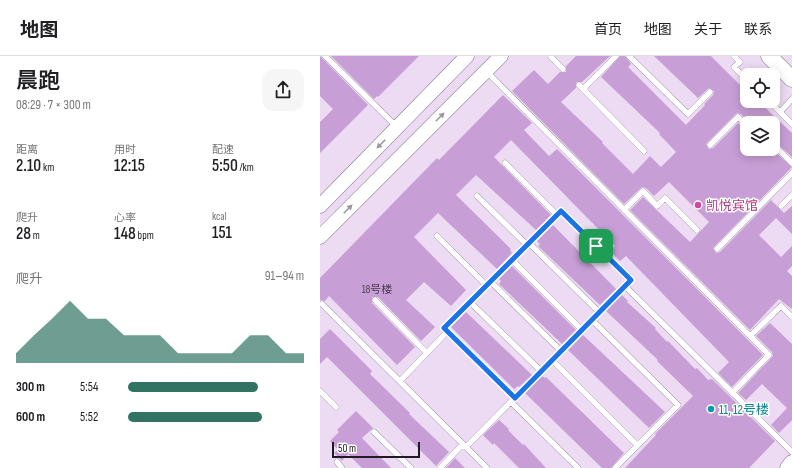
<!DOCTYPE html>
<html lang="zh">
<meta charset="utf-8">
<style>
body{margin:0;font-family:"Sofia Sans Condensed","Noto Sans SC",sans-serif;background:#f6f6f6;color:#202124;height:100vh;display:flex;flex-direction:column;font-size:15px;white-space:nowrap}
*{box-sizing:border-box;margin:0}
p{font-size:13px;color:#757577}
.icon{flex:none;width:22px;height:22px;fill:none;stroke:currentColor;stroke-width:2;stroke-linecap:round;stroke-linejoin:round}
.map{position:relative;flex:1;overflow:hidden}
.drawer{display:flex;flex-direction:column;background:#fff;width:320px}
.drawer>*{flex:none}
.tools{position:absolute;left:420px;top:12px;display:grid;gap:8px}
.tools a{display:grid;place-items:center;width:40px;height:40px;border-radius:8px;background:#fff;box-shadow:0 2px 10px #0003;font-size:20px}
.scale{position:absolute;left:12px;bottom:10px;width:88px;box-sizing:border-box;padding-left:4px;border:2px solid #201a23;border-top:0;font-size:11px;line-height:14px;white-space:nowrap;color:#201a23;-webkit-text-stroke:3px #fff;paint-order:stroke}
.pin{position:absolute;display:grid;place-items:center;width:34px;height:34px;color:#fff;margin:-17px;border-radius:8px;box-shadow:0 2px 6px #0006}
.round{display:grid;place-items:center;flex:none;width:42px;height:42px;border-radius:12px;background:#f6f6f6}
.overview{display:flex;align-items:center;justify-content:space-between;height:68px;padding:0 16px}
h1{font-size:22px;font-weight:600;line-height:30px}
.figures{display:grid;grid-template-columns:repeat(3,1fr);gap:6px;height:68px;padding:4px 16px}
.figures div{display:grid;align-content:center}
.figures b{font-size:17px;font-weight:600}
.figures small{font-size:11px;font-weight:400}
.figures p{font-size:11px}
.chart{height:112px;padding:8px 16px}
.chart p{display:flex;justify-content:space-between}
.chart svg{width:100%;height:72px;margin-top:4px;fill:#327464;opacity:.7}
ul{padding:0 16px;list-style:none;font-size:13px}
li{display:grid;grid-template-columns:64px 48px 1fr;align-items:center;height:30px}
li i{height:10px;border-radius:5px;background:#327464}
header{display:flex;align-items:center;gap:24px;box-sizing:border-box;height:56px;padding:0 20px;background:#fff;border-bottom:1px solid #e0e0e0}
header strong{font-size:19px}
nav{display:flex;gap:22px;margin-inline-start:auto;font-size:14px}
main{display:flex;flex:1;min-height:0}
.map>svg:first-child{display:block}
.building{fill:#c79ed6}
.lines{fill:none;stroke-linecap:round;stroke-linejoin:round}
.service-casing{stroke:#77687c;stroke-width:6}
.tertiary-casing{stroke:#77687c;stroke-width:15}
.secondary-casing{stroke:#77687c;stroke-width:17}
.service{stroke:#fff;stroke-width:5.5}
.tertiary{stroke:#fff;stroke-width:14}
.secondary{stroke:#fff;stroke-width:16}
.oneway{fill:#9b989c}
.route-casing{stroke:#fff;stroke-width:8}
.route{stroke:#1a73e8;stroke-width:5}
.hotel-dot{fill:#d1479c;stroke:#fff;stroke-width:1.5}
.culture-dot{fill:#0f9aa8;stroke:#fff;stroke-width:1.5}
.labels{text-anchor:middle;stroke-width:3;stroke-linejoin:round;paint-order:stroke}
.number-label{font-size:11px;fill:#4a3b50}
.hotel-label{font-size:13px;fill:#b23c85;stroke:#fff;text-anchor:start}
.culture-label{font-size:13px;fill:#0d838f;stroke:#fff;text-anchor:start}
</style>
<header>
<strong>地图</strong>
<nav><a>首页</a><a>地图</a><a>关于</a><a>联系</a></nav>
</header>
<main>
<section class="drawer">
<div class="overview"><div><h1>晨跑</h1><p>08:29 · 7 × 300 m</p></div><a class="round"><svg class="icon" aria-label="share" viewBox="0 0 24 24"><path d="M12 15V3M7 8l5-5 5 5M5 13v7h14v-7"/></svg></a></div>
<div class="figures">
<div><p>距离</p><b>2.10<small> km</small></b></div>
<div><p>用时</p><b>12:15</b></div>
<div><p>配速</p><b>5:50<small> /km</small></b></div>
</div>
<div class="figures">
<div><p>爬升</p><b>28<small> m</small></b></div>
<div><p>心率</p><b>148<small> bpm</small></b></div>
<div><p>kcal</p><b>151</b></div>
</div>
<div class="chart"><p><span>爬升</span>91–94 m</p>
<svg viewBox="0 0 160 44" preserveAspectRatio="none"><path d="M0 44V38L10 27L20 17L30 6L40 17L50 17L60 27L70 27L80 27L90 38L100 38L110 38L120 38L130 27L140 27L150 38L160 38V44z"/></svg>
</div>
<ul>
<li><b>300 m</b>5:54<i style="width:74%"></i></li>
<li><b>600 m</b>5:52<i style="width:76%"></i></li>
</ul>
</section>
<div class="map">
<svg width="472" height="412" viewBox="0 0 472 412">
<rect width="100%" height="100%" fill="#ecdbf3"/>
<path class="building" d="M0,0L48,49L0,97V66L13,53L0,40Z
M11,0H99L58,41L57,40L54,43Z
M256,0H290L262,26H256V32L241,46L283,86L282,87L313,118L330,100L341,111L356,96L339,78L340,77L281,21L300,0H305L311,8L308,11L366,69L385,49L384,48L393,39L394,35L389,32L378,42L334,0H391L427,36V45H438L472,77V101L453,84V67H430L421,58L417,57L386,88L389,93L393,92L418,67L427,74V93H452L472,111L393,192L396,197L400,196L451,144L464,157L472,150V178L456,162L439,179L461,201L472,190V210L467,215L472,220V253L459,243L430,274L310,154L323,141L370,186L389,166L349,126L334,140L326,132L322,131L304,148L192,35L214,14L228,28L240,16H246V10Z
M183,39L212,67L204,74L229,100L237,93L443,299L412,331L398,317L409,306L306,200L300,205L290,195L295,190L191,84L174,101L231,159L216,174L156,119L136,139L191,193L190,194L192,197L177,213L118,157L94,181L146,234L131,250L104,226L86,244L115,271L101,285L58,241H52V247L95,291L77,309L9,240L5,245L0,244V222L117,102L119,104Z
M233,169L296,233L280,249L218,190L220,188L217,185Z
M192,210L256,274L242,288L179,228L181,225L179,223Z
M302,239L308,245L307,246L336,272L335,273L347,286L348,285L375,313L377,312L388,324L392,323L455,385L429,412H305L336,379L335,378L373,340L337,305L338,304L286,255Z
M146,256L212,319L199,331L198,330L194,333L131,271Z
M450,267L472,288V364L459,377L451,369L467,352L442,328L426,344L418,337L453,300L452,296L436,280Z
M10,273L52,315L50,318L90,357L89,358L129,396L116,410L7,301L0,308V283Z
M263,279L345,356L329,372L248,294Z
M222,320L225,322L226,321L304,397L291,412H282L205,337Z
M36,355L53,372L42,382L71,412H42L28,398L22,405L14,397L18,394L10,385L19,376L17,374Z
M179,364L189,373L188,374L203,389L204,388L226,412H199L174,387L173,389L163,379Z
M135,402L145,412H126Z"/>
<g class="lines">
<defs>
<path id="service" d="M5,0L77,71
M309,0L368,58L390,36
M414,0L420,6L414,11L427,24
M231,1L243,13
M166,15L449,299L412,337
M259,29L324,95
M263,33L296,0
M449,45L472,68
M460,56L472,43
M453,88L472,107
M390,89L418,61L427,70
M185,107L237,159
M157,140L207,189
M461,150L472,139
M304,154L323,135L337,150L345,142L377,174
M117,180L167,230
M209,187L279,256
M397,193L472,117
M192,204L262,274
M171,226L241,295
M305,230L472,396
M55,244L107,297
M150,246L221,315
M2,248L167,412
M272,264L358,349L295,412
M127,276L195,342
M430,280L461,250L472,261
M232,304L317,389
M80,325L127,276L124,272L241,155L311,224L146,391
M0,335L16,351
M191,346L258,412
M54,376L91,412
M17,406L22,412
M120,412L143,388"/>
<path id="tertiary" d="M0,150L147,0
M0,181L181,0"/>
<path id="secondary" d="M449,0L472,23
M468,412L472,407"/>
</defs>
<use href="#service" class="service-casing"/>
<use href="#tertiary" class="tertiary-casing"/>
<use href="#secondary" class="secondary-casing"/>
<use href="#service" class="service"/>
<use href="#tertiary" class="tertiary"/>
<use href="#secondary" class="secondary"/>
</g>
<defs><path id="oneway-solid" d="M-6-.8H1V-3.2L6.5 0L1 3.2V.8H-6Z"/></defs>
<g class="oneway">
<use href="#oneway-solid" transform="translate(120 61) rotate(-45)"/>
<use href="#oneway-solid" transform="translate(61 88) rotate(135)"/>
<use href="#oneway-solid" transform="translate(28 153) rotate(-45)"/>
</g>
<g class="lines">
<defs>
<path id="route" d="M241,155L311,224L195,342L124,272Z"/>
</defs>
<use href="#route" class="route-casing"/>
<use href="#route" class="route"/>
</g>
<circle class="hotel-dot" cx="378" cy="149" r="4"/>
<circle class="culture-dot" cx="391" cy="353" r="4"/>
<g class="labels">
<g class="number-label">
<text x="57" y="237">18号楼</text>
</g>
<g class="hotel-label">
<text x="386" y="154">凯悦宾馆</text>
</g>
<g class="culture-label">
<text x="399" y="358">11, 12号楼</text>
</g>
</g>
</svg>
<div class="tools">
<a><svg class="icon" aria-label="locate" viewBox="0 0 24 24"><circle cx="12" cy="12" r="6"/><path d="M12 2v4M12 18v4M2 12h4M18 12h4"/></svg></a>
<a><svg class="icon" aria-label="layers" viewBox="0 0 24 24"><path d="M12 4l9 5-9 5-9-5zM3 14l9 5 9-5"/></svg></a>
</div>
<div class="scale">50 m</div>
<div class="pin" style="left:276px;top:190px;background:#1e9e55"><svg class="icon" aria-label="arrive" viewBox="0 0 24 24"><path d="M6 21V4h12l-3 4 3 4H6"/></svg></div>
</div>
</main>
